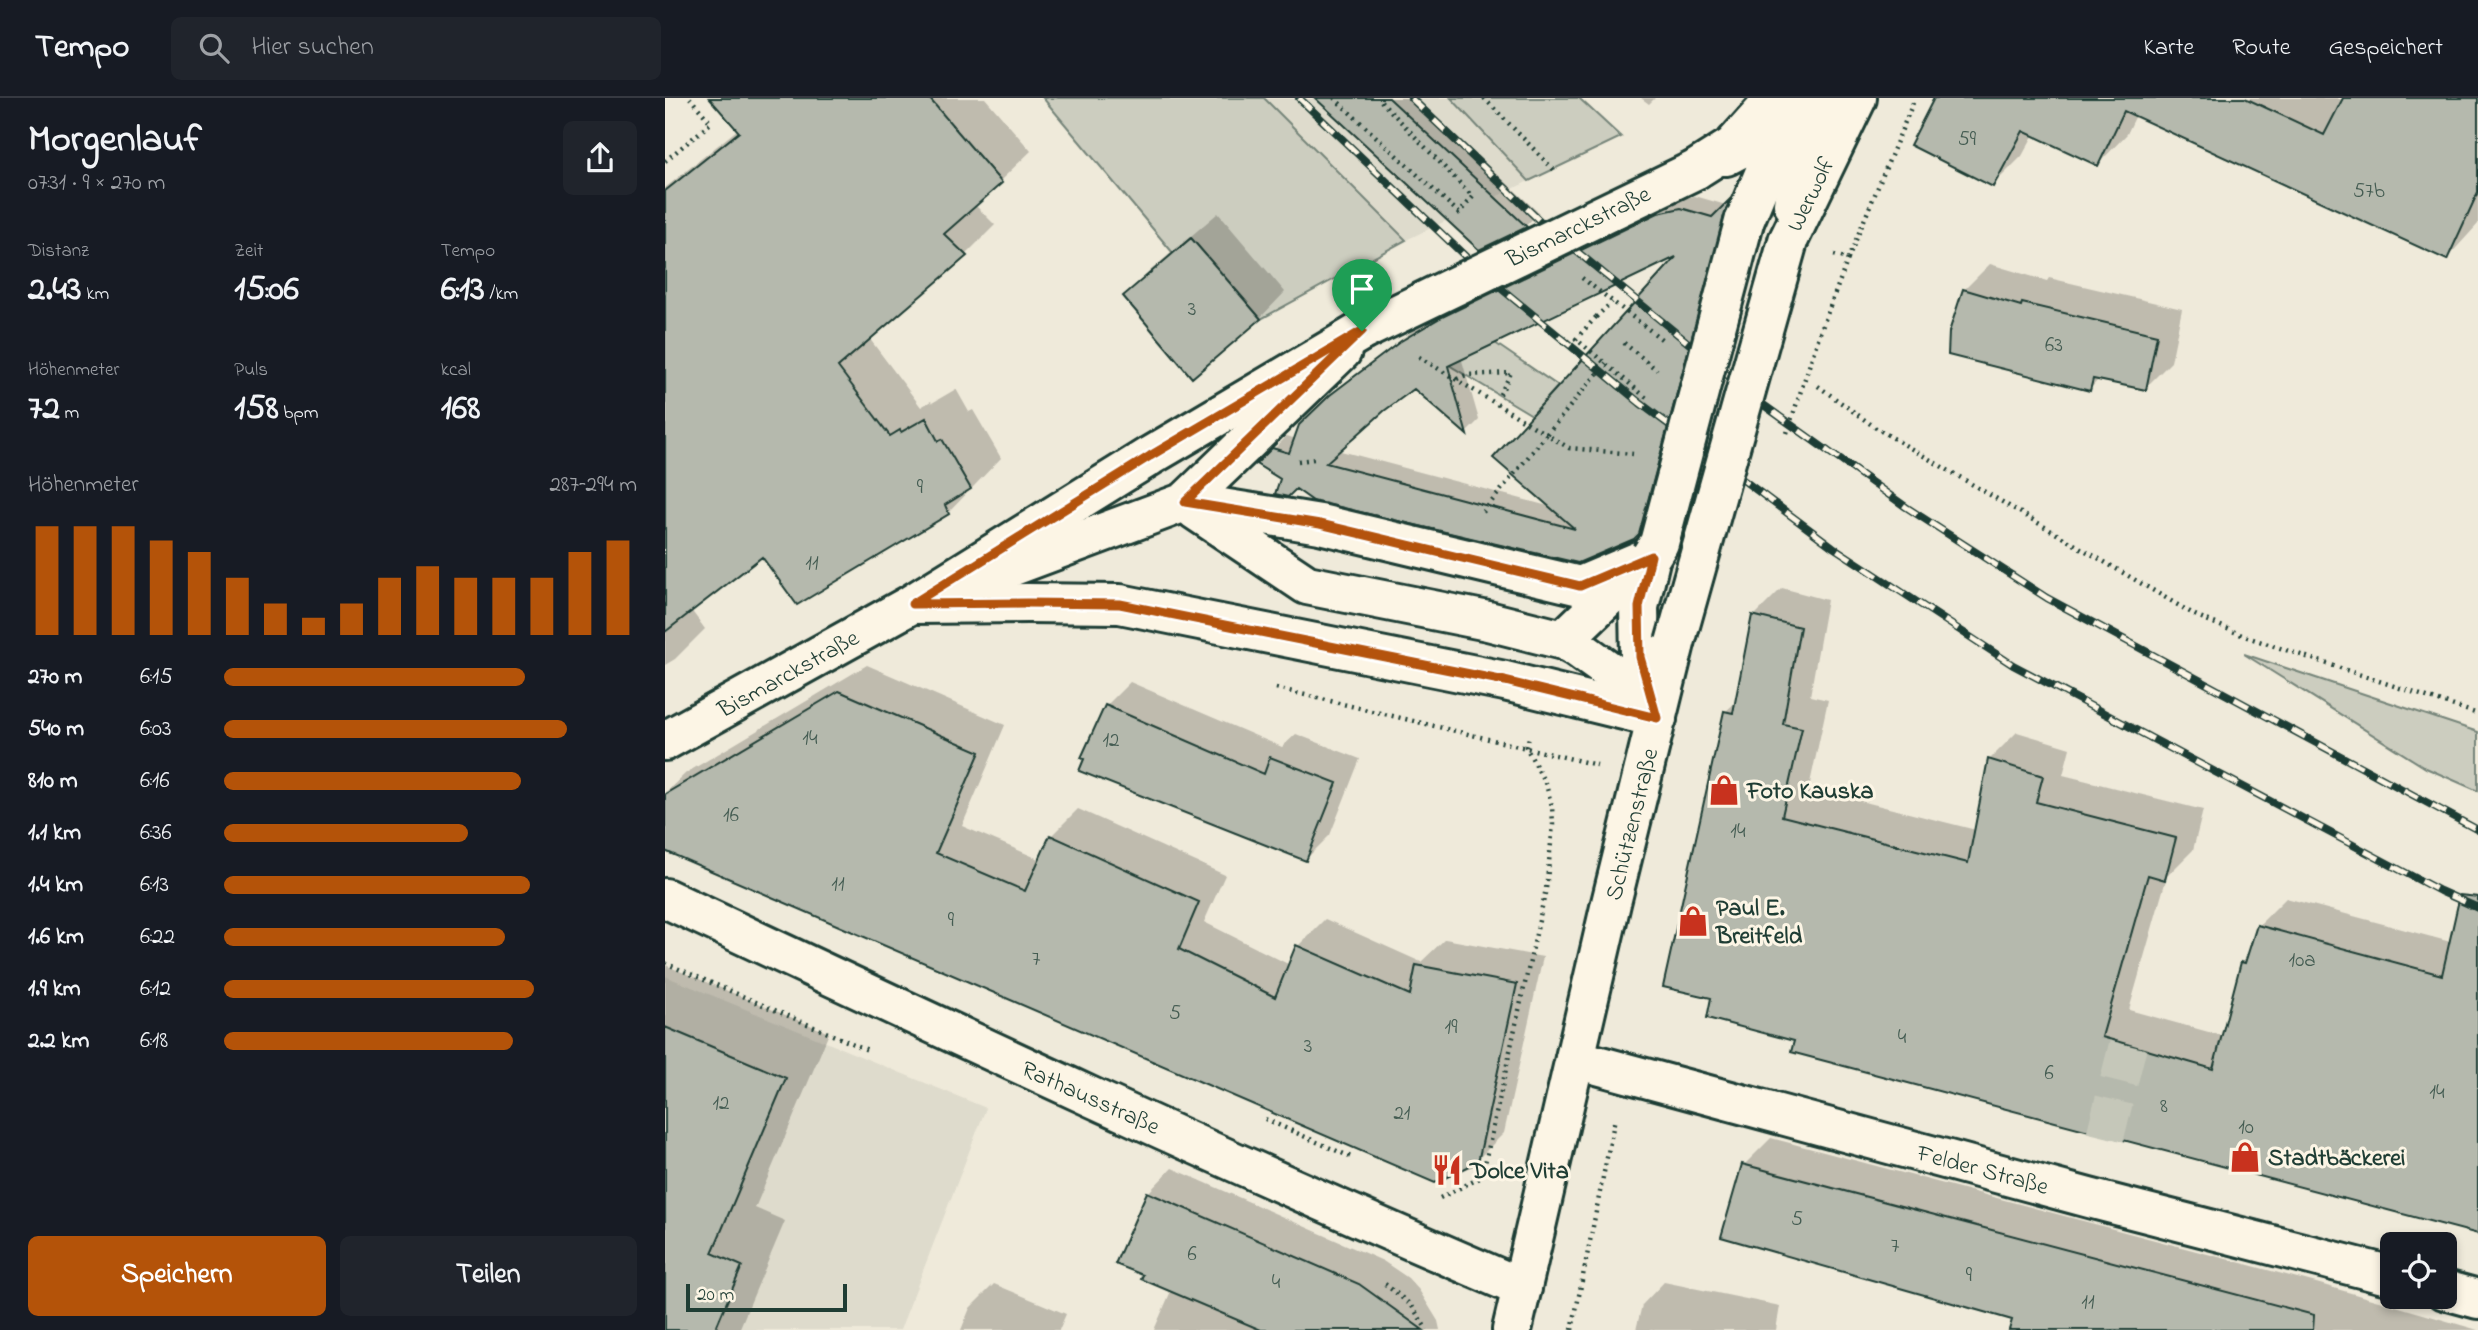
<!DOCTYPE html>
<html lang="de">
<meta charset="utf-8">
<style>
body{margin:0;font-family:"Indie Flower",sans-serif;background:#20242c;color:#f1f3f6;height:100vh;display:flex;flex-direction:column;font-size:26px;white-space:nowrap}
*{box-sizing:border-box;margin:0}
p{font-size:23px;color:#9ea1a6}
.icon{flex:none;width:38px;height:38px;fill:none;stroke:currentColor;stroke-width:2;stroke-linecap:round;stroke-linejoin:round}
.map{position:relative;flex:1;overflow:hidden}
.details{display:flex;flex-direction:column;background:#171b24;width:665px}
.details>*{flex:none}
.fabs{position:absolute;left:1715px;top:1134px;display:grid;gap:14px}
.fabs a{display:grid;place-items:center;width:77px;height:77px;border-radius:10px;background:#171b24;box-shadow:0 4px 10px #0003;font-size:35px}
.scale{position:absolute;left:21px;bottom:18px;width:161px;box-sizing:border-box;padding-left:7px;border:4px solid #1f3d34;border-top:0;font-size:19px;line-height:24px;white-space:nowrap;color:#1f3d34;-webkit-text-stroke:5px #fcf5e5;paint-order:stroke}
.pin{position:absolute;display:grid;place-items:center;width:60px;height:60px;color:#fff;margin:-72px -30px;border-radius:50% 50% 50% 0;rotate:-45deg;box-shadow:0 0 7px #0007}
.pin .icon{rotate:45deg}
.round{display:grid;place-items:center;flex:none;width:74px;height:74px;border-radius:10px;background:#20242c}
.overview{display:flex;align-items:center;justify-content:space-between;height:119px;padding:0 28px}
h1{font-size:38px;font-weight:700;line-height:52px}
.figures{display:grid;grid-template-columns:repeat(3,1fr);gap:10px;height:119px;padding:7px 28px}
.figures div{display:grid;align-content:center}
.figures b{font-size:35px;font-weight:700}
.figures small{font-size:19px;font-weight:400}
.figures p{font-size:19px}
.chart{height:196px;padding:14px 28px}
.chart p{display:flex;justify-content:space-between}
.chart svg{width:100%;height:126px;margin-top:7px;stroke:#b45309;stroke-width:6}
.action{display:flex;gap:14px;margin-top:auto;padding:14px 28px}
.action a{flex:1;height:80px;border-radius:10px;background:#b45309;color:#fff;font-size:28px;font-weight:700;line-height:80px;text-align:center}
.action a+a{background:#20242c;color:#f1f3f6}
ul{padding:0 28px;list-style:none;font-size:23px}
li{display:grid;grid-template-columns:112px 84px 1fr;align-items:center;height:52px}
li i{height:18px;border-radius:9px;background:#b45309}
header{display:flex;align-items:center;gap:42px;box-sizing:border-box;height:98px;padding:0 35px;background:#171b24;border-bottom:2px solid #363941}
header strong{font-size:33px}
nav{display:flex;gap:38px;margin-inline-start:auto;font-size:24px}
.search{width:490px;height:63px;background:#20242c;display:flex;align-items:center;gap:18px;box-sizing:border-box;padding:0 24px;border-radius:10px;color:#9ea1a6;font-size:26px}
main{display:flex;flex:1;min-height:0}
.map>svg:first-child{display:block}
.built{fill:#dedbcc}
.green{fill:#cccdbf;stroke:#76857a;stroke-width:2}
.shadow{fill:#0003;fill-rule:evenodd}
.building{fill:#b5b9ad;stroke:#1f3d34;stroke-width:2;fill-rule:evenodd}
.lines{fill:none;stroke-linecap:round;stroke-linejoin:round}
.minor-tunnel{stroke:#c5c7b9;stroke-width:38;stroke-dasharray:38 19;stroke-linecap:butt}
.minor-casing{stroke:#1f3d34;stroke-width:44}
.major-casing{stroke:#1f3d34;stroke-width:44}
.path{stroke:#1f3d34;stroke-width:4.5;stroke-dasharray:2 5;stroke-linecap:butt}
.minor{stroke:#fcf5e5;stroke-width:38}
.major{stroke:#fcf5e5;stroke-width:38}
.rail-casing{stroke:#1f3d34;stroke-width:8}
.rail{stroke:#fcf5e5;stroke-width:5;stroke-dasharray:16;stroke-linecap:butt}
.minor-bridge-casing{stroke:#1f3d34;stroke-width:44;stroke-linecap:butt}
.major-bridge-casing{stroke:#1f3d34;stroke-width:44;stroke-linecap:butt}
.path-bridge{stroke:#1f3d34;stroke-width:4.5;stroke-dasharray:2 5;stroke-linecap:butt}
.minor-bridge{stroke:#fcf5e5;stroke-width:38}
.major-bridge{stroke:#fcf5e5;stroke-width:38}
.route-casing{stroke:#fff;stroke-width:14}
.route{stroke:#b45309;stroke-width:9}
.labels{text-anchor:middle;stroke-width:6;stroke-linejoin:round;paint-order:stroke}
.number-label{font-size:21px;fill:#445c52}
.street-label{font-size:24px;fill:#1f3d34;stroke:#fcf5e5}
.poi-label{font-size:24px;font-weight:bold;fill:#1f3d34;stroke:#fcf5e5;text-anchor:start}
</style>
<header>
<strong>Tempo</strong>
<div class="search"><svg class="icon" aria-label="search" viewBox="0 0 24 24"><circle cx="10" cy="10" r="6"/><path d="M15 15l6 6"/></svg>Hier suchen</div>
<nav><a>Karte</a><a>Route</a><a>Gespeichert</a></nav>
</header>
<main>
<section class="details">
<div class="overview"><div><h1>Morgenlauf</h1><p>07:31 · 9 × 270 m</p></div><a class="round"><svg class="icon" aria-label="share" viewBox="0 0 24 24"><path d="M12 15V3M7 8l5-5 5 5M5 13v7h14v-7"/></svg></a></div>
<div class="figures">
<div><p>Distanz</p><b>2.43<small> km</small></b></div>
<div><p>Zeit</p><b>15:06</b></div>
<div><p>Tempo</p><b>6:13<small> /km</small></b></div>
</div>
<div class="figures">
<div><p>Höhenmeter</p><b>72<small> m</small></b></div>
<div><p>Puls</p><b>158<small> bpm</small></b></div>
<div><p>kcal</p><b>168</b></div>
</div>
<div class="chart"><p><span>Höhenmeter</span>287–294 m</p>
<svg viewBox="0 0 160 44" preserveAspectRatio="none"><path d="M5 44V6M15 44V6M25 44V6M35 44V11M45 44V15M55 44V24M65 44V33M75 44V38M85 44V33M95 44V24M105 44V20M115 44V24M125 44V24M135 44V24M145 44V15M155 44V11"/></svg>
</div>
<ul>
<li><b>270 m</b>6:15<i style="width:73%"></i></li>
<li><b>540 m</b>6:03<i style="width:83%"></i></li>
<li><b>810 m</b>6:16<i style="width:72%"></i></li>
<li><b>1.1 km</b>6:36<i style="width:59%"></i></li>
<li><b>1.4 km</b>6:13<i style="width:74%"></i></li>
<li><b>1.6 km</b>6:22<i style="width:68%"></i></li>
<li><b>1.9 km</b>6:12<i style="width:75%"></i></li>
<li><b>2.2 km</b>6:18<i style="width:70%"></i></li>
</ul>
<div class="action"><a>Speichern</a><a>Teilen</a></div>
</section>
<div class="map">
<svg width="1813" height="1232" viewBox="0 0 1813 1232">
<rect width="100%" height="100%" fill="#efeada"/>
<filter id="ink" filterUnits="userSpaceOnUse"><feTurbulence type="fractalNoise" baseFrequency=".0143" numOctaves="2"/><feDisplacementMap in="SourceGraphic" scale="14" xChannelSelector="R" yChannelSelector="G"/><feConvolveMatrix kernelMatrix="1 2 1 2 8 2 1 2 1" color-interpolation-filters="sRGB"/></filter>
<g filter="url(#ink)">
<path class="built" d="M599,0H786L864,83L741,142Z
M0,878L321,1010L235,1232H0Z"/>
<path class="green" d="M378,0H599L741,142L596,221L526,140L508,155Z
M786,0H914L956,39L864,83Z
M830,245L893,288L867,317L784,267Z
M1579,556L1813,634V693L1761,670Z"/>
<path class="shadow" d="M46,0H320L366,53L310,107L330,127L300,157L204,240L256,309L266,303L267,305L291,291L304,314L308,312L336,360L283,415L98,457L26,512L40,531L10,561L0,567V90L73,31Z
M655,0H750L874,115L861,127L815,150Z
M976,0H990L984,6Z
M1271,0H1672L1679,3L1680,0H1813V126L1782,160L1471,17L1462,36L1433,66L1369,36L1357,58L1328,87Z
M1074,94L985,423L972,436L913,463L630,389L594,366L622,338L631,341L635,328L680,285L751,230L790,208L1007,103L1030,98L1061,107ZM1018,154L887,409L672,352L718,312L749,289L802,334L814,322L796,259Z
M553,115L620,194L595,220L460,198L486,172Z
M1325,166L1382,183L1384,180L1517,211L1506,264L1480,290L1434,281L1425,291L1299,192Z
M1117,490L1162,502L1145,598L1163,602L1144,690L1311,732L1324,662L1352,634L1405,650L1398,677L1538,712L1528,752L1502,778L1464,912L1558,938L1577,865L1584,858L1593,828L1621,800L1793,846L1813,829V1135L1131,941L1048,899L1060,614L1073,602L1089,518Z
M202,567L340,627L297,728L376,762L386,738L413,711L560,777L539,824L625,867L633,848L660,821L756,864L780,841L878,859L839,1035L811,1063L0,751V695L21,675Z
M465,584L617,649L631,636L695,661L665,737L641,761L441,608Z
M0,867L164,935L90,1110L120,1123L74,1232H0Z
M1106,1040L1655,1186L1813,1232H1365L1349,1220L1079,1067Z
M507,1070L718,1163L743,1180L754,1192L773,1223L775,1232H489L506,1193L483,1095Z
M999,1184L1115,1208L1111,1232H971L977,1207Z
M329,1186L401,1216L394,1232H296L305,1210Z"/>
<path class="building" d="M44,0H264L337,85L279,136L302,158L173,269L225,338L235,332L236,334L261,320L273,343L277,341L306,391L280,407L284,416L132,507L97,459L0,534V93L74,34Z
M650,0H724L862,129L814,152Z
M1269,0H1580L1659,37L1678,0H1813V94L1782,162L1459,13L1433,68L1358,33L1328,89L1245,47Z
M1064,102L974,436L969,441L913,465L648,403L631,391L623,399L610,396L615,381L591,366L607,350L624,355L634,327L665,297L736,243L775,220L993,115L1016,110L1047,119ZM1011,159L828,360L910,431L661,365L719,313L749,291L802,337L783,268Z
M526,140L596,221L527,280L458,198Z
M1298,191L1356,208L1357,205L1492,237L1481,292L1428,281L1425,293L1283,257L1284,234Z
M1087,517L1135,529L1118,626L1137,630L1117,718L1303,765L1323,661L1378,678L1371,704L1511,740L1500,782L1483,777L1437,939L1548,971L1576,864L1580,865L1592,827L1777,877L1795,797L1813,799V1136L1126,954L1129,943L1042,920L1046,900L998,889L1059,613L1068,615Z
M174,593L315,654L271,755L360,793L385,737L534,804L514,851L610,899L631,847L745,897L751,867L852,886L813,1064L770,1085L0,753V696Z
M440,607L599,676L605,659L672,685L641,763L414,673L419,661L416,660Z
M0,929L121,980L47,1155L77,1168L50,1232H0Z
M1077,1066L1649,1217L1648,1232H1344L1347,1222L1056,1139Z
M482,1094L694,1186L758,1232H596L476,1181L478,1177L450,1166Z"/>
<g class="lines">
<path class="minor-tunnel" d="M1440,1039L1463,947"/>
<defs>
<path id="minor" d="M1061,58L1172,0
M1079,124L1123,18
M520,404L677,253
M530,412L642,487L823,523L898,542L911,549L943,572L992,620
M986,458L974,509L975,559L991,618
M287,491L520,404L655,426L915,488L986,458
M898,542L969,474
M0,800C284,934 568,1067 857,1190
M910,961L1424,1100L1727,1178
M1780,1192L1813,1201"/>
<path id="major" d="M1030,72L1068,48L1111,0
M1128,106L1144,0
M1123,143L1192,0
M247,506L362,505L455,506L840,583L992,620
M0,643L247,506L485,358L697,233
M847,1232L946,805L1010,545"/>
</defs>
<use href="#minor" class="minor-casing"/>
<use href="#major" class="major-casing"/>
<path class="path" d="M669,0L794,115L808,99L713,0
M819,0L889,72
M0,63L46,25L25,0
M1169,157L1183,161L1250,0
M917,180L999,243
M931,219L947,204
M959,245L992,272
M754,259L904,350L968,356
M792,281L801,277L846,275L834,298
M1153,288L1211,330L1530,517L1579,538L1813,616
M633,363L650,361
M818,414L882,336
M611,590L932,667
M0,865L205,953
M600,1021L688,1060
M775,1100L817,1079L881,791L888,727L887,708L881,687L861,649L865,637
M720,1186L747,1208L762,1232
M907,1232L950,1020"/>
<use href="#minor" class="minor"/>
<use href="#major" class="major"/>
<defs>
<path id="rail" d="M634,0L821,178L975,305L1168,449L1348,567L1775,793L1813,810
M746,0L876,124L1100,308L1241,409L1382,500L1813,732"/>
</defs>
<use href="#rail" class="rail-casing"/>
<use href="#rail" class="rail"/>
<defs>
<path id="minor-bridge" d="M986,458L994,445L1079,124"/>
<path id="major-bridge" d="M697,233L1030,72
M1010,545L1123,143"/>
</defs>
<use href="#minor-bridge" class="minor-bridge-casing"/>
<use href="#major-bridge" class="major-bridge-casing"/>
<path class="path-bridge" d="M931,219L911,241L983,301
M1122,335L1155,235L1183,161
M882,336L941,265"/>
<use href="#minor-bridge" class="minor-bridge"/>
<use href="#major-bridge" class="major-bridge"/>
</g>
</g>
<g class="lines" filter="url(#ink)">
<defs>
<path id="route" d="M697,233L520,404L655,426L915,488L986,458L974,509L975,559L992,620L840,583L455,506L362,505L247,506L485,358Z"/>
</defs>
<use href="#route" class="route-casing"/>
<use href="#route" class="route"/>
</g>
<defs>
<symbol id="shop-bare" viewBox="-9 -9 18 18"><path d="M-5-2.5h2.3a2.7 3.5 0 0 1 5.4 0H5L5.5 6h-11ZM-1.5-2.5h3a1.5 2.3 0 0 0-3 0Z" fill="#c8321e" stroke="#fcf5e5" stroke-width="2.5" paint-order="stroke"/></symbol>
<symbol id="restaurant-bare" viewBox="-9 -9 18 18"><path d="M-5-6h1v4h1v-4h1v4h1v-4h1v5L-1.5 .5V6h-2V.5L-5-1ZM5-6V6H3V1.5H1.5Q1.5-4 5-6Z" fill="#c8321e" stroke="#fcf5e5" stroke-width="2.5" paint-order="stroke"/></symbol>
</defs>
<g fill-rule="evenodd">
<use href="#shop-bare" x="1037" y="670" width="44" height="44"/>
<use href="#shop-bare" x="1006" y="801" width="44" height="44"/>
<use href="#shop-bare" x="1558" y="1037" width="44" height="44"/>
<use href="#restaurant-bare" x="760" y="1050" width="44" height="44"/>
</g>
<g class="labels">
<g class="number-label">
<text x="1302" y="47">59</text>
<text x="1704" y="99">57b</text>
<text x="527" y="217">3</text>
<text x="1389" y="253">63</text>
<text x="255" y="395">9</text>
<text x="147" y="471">11</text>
<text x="145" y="646">14</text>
<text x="446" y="648">12</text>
<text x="66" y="723">16</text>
<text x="1073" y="739">14</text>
<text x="173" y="792">11</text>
<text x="286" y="828">9</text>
<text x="371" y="867">7</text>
<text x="1637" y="868">10a</text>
<text x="510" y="921">5</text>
<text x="786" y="935">19</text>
<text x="1237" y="945">4</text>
<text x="643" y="954">3</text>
<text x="1384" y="981">6</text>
<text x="1772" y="1000">14</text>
<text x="56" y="1011">12</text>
<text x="1499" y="1014">8</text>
<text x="737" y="1021">21</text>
<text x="1581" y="1035">10</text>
<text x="1132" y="1127">5</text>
<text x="1230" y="1154">7</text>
<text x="527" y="1162">6</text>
<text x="1304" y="1183">9</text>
<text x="611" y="1190">4</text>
<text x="1423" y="1210">11</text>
</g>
<g class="street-label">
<text transform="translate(1145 96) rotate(-64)" y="8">Werwolf</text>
<text transform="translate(913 128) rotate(-26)" y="8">Bismarckstraße</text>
<text transform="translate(123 575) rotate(-29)" y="8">Bismarckstraße</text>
<text transform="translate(966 726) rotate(-76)" y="8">Schützenstraße</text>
<text transform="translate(426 999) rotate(24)" y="8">Rathausstraße</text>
<text transform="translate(1318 1071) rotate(15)" y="8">Felder Straße</text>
</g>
<g class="poi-label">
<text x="1082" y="700">Foto Kauska</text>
<text x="1051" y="817">Paul E.<tspan x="1051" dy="28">Breitfeld</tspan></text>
<text x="1603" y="1067">Stadtbäckerei</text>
<text x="805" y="1080">Dolce Vita</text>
</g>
</g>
</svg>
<div class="fabs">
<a><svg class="icon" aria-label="locate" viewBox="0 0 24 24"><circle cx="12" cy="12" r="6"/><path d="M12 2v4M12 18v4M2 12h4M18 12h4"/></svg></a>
</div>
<div class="scale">20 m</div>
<div class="pin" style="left:697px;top:233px;background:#1e9e55"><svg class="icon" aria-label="arrive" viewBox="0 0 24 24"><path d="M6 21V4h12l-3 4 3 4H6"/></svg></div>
</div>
</main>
